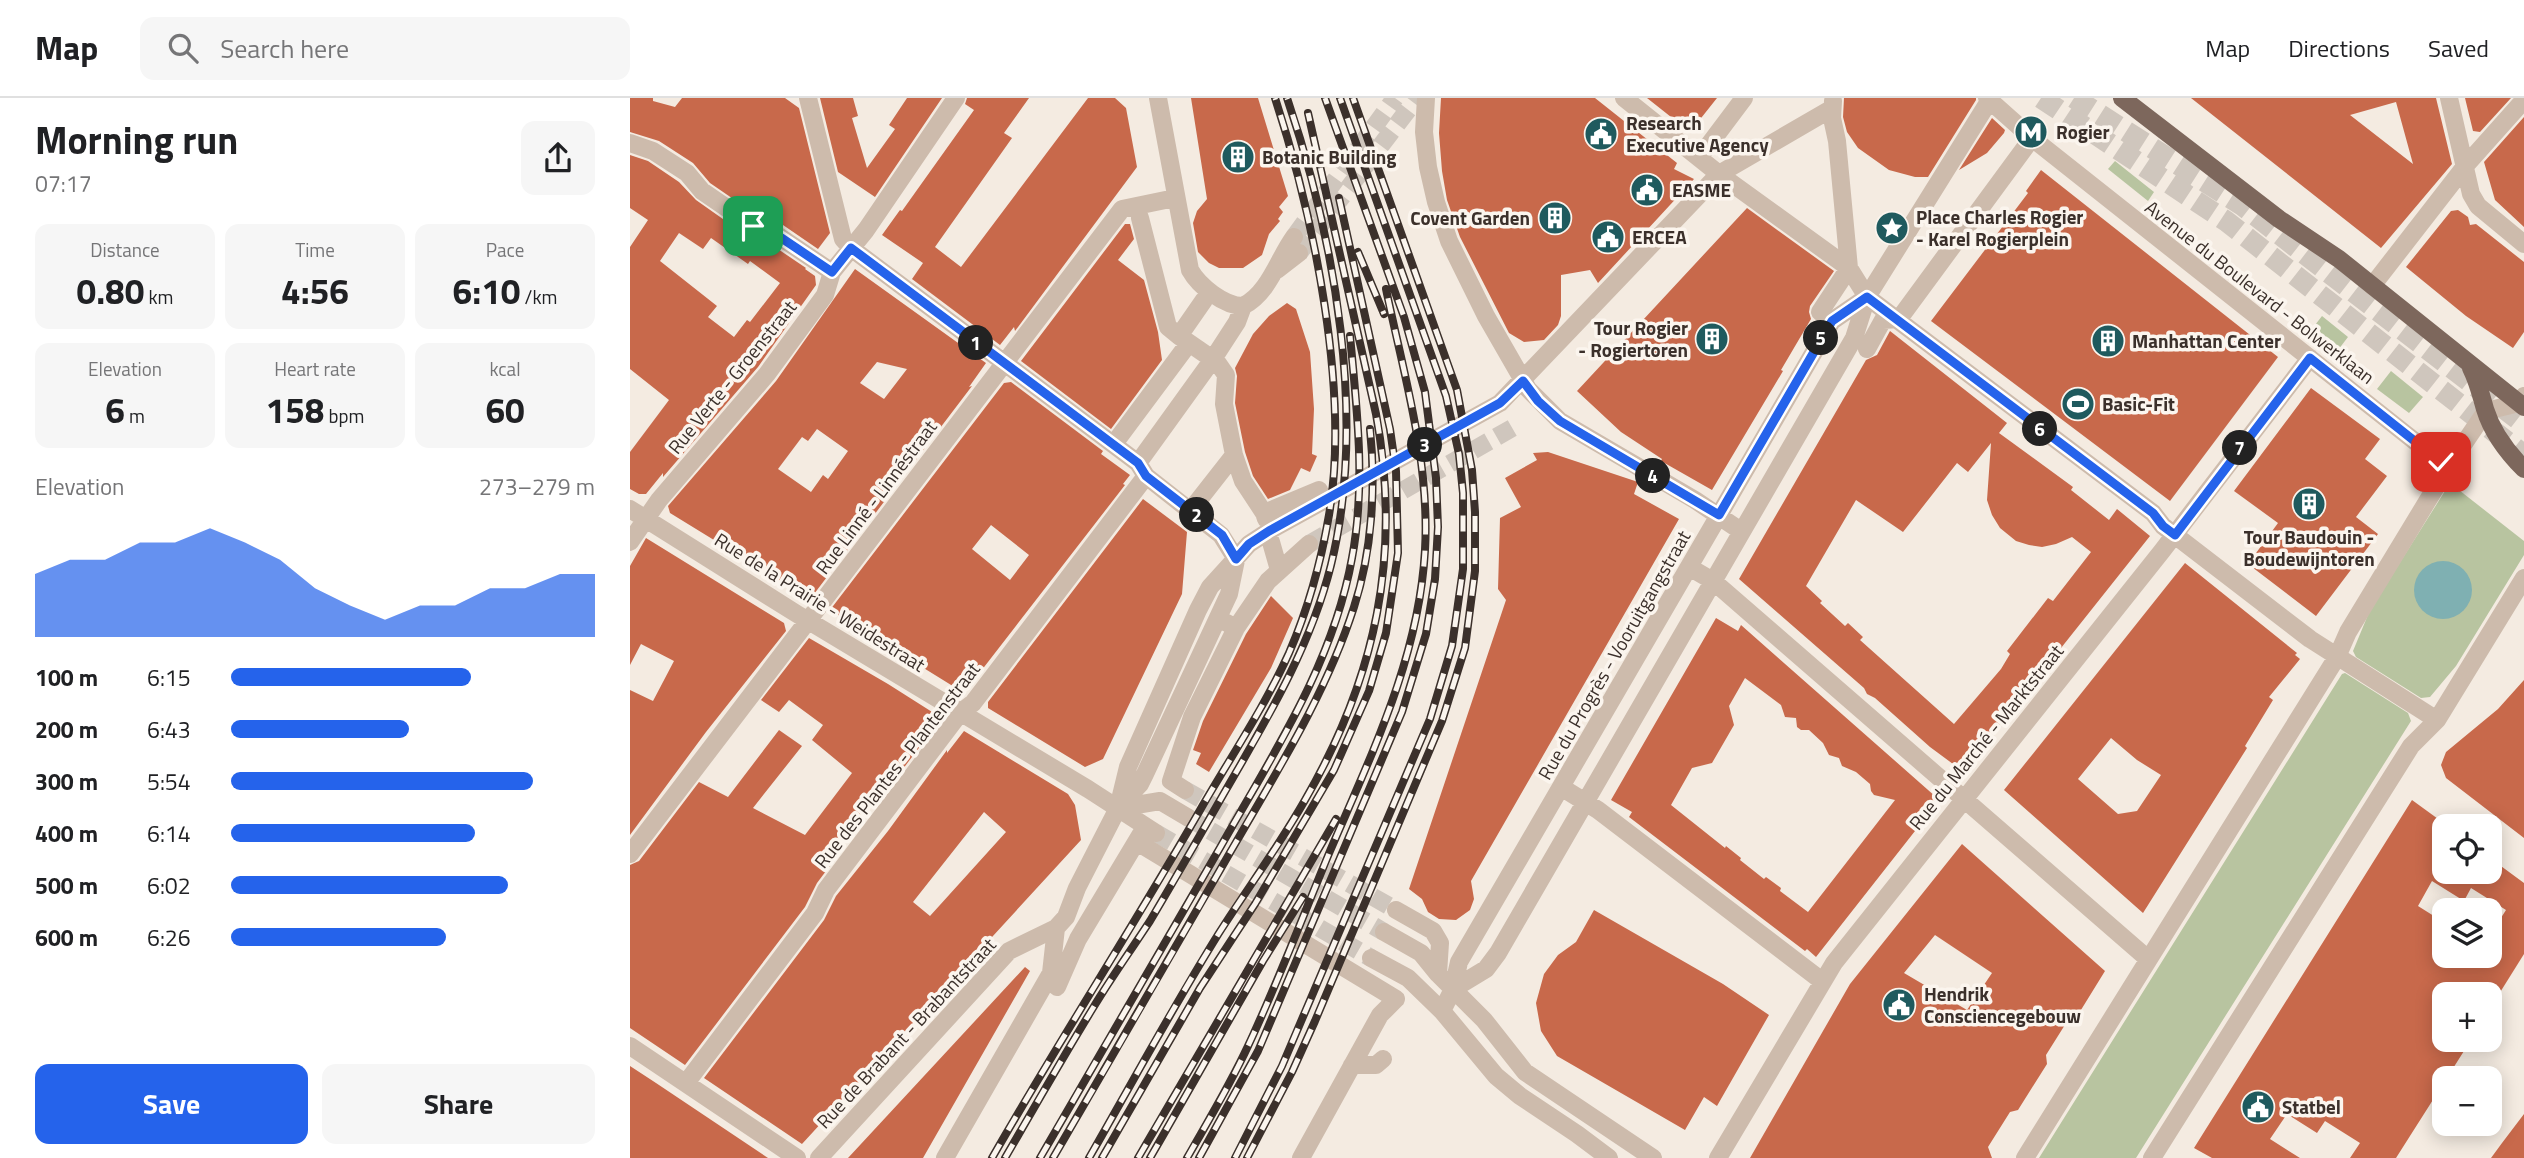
<!DOCTYPE html>
<meta charset="utf-8">
<style>
body{margin:0;font-family:"Titillium Web",sans-serif;background:#f6f6f6;color:#202124;height:100vh;display:flex;flex-direction:column;font-size:26px;white-space:nowrap}
*{box-sizing:border-box;margin:0}
p{font-size:23px;color:#757577}
.icon{flex:none;width:38px;height:38px;fill:none;stroke:currentColor;stroke-width:2;stroke-linecap:round;stroke-linejoin:round}
.map{position:relative;flex:1;overflow:hidden}
.details{display:flex;flex-direction:column;background:#fff;width:630px}
.details>*{flex:none}
.tools{position:absolute;left:1802px;top:716px;display:grid;gap:14px}
.tools a{display:grid;place-items:center;width:70px;height:70px;border-radius:14px;background:#fff;box-shadow:0 4px 18px #0003;font-size:35px}
.pin{position:absolute;display:grid;place-items:center;width:60px;height:60px;color:#fff;margin:-30px;border-radius:14px;box-shadow:0 4px 10px #0006}
.km{position:absolute;width:35px;height:35px;margin:-18px;border-radius:50%;background:#222;color:#fff;font-size:19px;line-height:35px;text-align:center}
.round{display:grid;place-items:center;flex:none;width:74px;height:74px;border-radius:14px;background:#f6f6f6}
.headline{display:flex;align-items:center;justify-content:space-between;height:119px;padding:0 35px}
h1{font-size:38px;font-weight:700;line-height:52px}
.metrics{display:grid;grid-template-columns:repeat(3,1fr);gap:10px;height:119px;padding:7px 35px}
.metrics div{display:grid;align-content:center;border-radius:14px;background:#f6f6f6;text-align:center}
.metrics b{font-size:35px;font-weight:700}
.metrics small{font-size:19px;font-weight:400}
.metrics p{font-size:19px}
.chart{height:196px;padding:14px 35px}
.chart p{display:flex;justify-content:space-between}
.chart svg{width:100%;height:126px;margin-top:7px;fill:#2563eb;opacity:.7}
.primary-button{display:flex;gap:14px;margin-top:auto;padding:14px 35px}
.primary-button a{flex:1;height:80px;border-radius:14px;background:#2563eb;color:#fff;font-size:28px;font-weight:700;line-height:80px;text-align:center}
.primary-button a+a{background:#f6f6f6;color:#202124}
ul{padding:0 35px;list-style:none;font-size:23px}
li{display:grid;grid-template-columns:112px 84px 1fr;align-items:center;height:52px}
li i{height:18px;border-radius:9px;background:#2563eb}
header{display:flex;align-items:center;gap:42px;box-sizing:border-box;height:98px;padding:0 35px;background:#fff;border-bottom:2px solid #e0e0e0}
header strong{font-size:33px}
nav{display:flex;gap:38px;margin-inline-start:auto;font-size:24px}
.search{width:490px;height:63px;background:#f6f6f6;display:flex;align-items:center;gap:18px;box-sizing:border-box;padding:0 24px;border-radius:14px;color:#757577;font-size:26px}
main{display:flex;flex:1;min-height:0}
.map>svg:first-child{display:block}
.green{fill:#b8c4a0}
.water{fill:#7fb0b2}
.building{fill:#c8694b;fill-rule:evenodd}
.lines{fill:none;stroke-linecap:round;stroke-linejoin:round}
.minor-tunnel{stroke:#cfc6bd;stroke-width:18;stroke-dasharray:18 9;stroke-linecap:butt}
.highway-tunnel{stroke:#cfc6bd;stroke-width:21;stroke-dasharray:21 10;stroke-linecap:butt}
.minor{stroke:#cdbbac;stroke-width:18}
.major{stroke:#7d675c;stroke-width:18}
.rail-casing{stroke:#3b302b;stroke-width:8}
.rail{stroke:#fbf5ee;stroke-width:5;stroke-dasharray:16;stroke-linecap:butt}
.route-casing{stroke:#fff;stroke-width:14}
.route{stroke:#2563eb;stroke-width:9}
.labels{text-anchor:middle;stroke-width:7;stroke-linejoin:round;paint-order:stroke}
.poi-label{font-size:19px;font-weight:bold;fill:#3b302b;stroke:#fbf5ee;text-anchor:start}
.street-label{font-size:19px;fill:#3b302b;stroke:#fbf5ee}
</style>
<header>
<strong>Map</strong>
<div class="search"><svg class="icon" aria-label="search" viewBox="0 0 24 24"><circle cx="10" cy="10" r="6"/><path d="M15 15l6 6"/></svg>Search here</div>
<nav><a>Map</a><a>Directions</a><a>Saved</a></nav>
</header>
<main>
<section class="details">
<div class="headline"><div><h1>Morning run</h1><p>07:17</p></div><a class="round"><svg class="icon" aria-label="share" viewBox="0 0 24 24"><path d="M12 15V3M7 8l5-5 5 5M5 13v7h14v-7"/></svg></a></div>
<div class="metrics">
<div><p>Distance</p><b>0.80<small> km</small></b></div>
<div><p>Time</p><b>4:56</b></div>
<div><p>Pace</p><b>6:10<small> /km</small></b></div>
</div>
<div class="metrics">
<div><p>Elevation</p><b>6<small> m</small></b></div>
<div><p>Heart rate</p><b>158<small> bpm</small></b></div>
<div><p>kcal</p><b>60</b></div>
</div>
<div class="chart"><p><span>Elevation</span>273–279 m</p>
<svg viewBox="0 0 160 44" preserveAspectRatio="none"><path d="M0 44V22L10 17L20 17L30 11L40 11L50 6L60 11L70 17L80 27L90 33L100 38L110 33L120 33L130 27L140 27L150 22L160 22V44z"/></svg>
</div>
<ul>
<li><b>100 m</b>6:15<i style="width:66%"></i></li>
<li><b>200 m</b>6:43<i style="width:49%"></i></li>
<li><b>300 m</b>5:54<i style="width:83%"></i></li>
<li><b>400 m</b>6:14<i style="width:67%"></i></li>
<li><b>500 m</b>6:02<i style="width:76%"></i></li>
<li><b>600 m</b>6:26<i style="width:59%"></i></li>
</ul>
<div class="primary-button"><a>Save</a><a>Share</a></div>
</section>
<div class="map">
<svg width="1894" height="1060" viewBox="0 0 1894 1060">
<rect width="100%" height="100%" fill="#f4ebe1"/>
<path class="green" d="M1485,63L1524,94L1518,103L1478,71Z
M1692,218L1718,239L1705,256L1678,236Z
M1761,273L1793,299L1779,315L1747,291Z
M1820,385L1894,443V457L1826,568L1800,599L1791,600L1726,559L1723,553L1740,512Z
M1715,575L1778,615L1781,623L1506,1060H1409L1712,576Z"/>
<path class="water" d="M1784 492a29 29 0 1 1 58 0a29 29 0 1 1-58 0Z"/>
<path class="building" d="M0,0H23V3L45,9L52,0H155L169,10L200,135L188,151L153,127L128,118L80,85L63,65L29,43L0,34Z
M190,0H223L228,18L222,20L237,70L265,31L259,27L277,0H312L245,99L208,74Z
M337,0H399L374,35L382,40L305,149L331,169L458,0H485L496,10L507,69L385,233L384,229L370,247L282,181L293,165L252,137L270,112L272,113L344,12L335,6Z
M561,0H628L658,98L649,109L653,114L648,121L650,123L639,136L632,157L613,170H589L579,165L568,154L563,125L567,113L577,101Z
M811,0H965L1047,65L1044,71L1064,81L968,185L960,172L931,177V218L928,227L914,242L894,244L879,235L830,139L817,102L812,73L809,35Z
M1017,0H1087L1060,34Z
M1214,0H1346V2L1298,79H1285L1259,72L1228,50L1217,34L1213,19Z
M1561,0H1806L1822,66L1751,150ZM1766,4L1783,66L1720,17Z
M1835,0H1881L1850,34L1843,33Z
M1894,19V129L1865,102L1854,64Z
M1362,20L1375,32L1374,35L1357,55L1329,72Z
M0,57L18,63L49,84L66,102L117,138L142,147L176,170L175,171L185,178L186,187L128,269L33,379V375L16,396H9L0,391V354L39,302L0,271V149L18,122L0,110ZM49,135L73,151L81,140L118,166L120,163L150,185L120,224L117,222L104,239L78,219L87,208L30,163Z
M1411,72L1648,259L1540,403L1301,223L1398,95L1396,93Z
M1117,110L1204,173L1180,208L1179,214L1181,221L1151,272L1153,273L1082,392L1031,363L1032,361L991,334L947,293Z
M1828,112L1838,119L1840,127L1846,126L1894,164V234L1883,250L1836,218L1776,169L1821,113Z
M495,126H500L504,141L488,162L514,182L528,234L532,262L481,331L391,263Z
M225,171L356,265L339,289L342,288L184,496L175,498L40,415L38,408L146,283ZM247,264L277,271L254,301L230,285ZM187,331L218,353L198,381L193,377L181,394L148,371L172,339L178,343Z
M657,205L666,211L680,254L684,311L682,356L687,358L680,374L671,370L660,392L638,401L623,378L615,354L605,305L607,278L605,270L623,236L639,218Z
M1260,233L1377,325L1369,335L1443,389L1441,392L1479,422L1487,411L1520,438L1330,677L1323,666L1300,649L1245,600L1237,596L1234,590L1109,481L1236,262L1247,257ZM1361,345L1357,402L1362,417L1370,430L1386,443L1399,447L1412,449L1426,446L1442,439L1461,454L1423,503L1418,500L1377,553L1380,556L1371,571L1324,626L1230,542L1233,539L1218,525L1215,528L1190,505L1192,503L1176,488L1226,402L1273,434L1327,365L1338,374Z
M381,284L473,353L471,356L500,377L493,386L495,387L334,595L200,512L374,285ZM361,427L399,457L380,482L342,451Z
M1681,290L1750,341L1735,361L1757,378L1726,419L1748,436L1686,518L1618,466L1648,425L1604,393Z
M918,354L1008,384L1004,396L1049,421L841,783L844,801L840,812L826,822L809,821L798,814L792,801L779,791L876,502L868,491L870,420L891,409L875,380L907,362L903,355Z
M513,401L557,434L552,496L473,661L455,669L358,610V604Z
M16,440L154,525L156,533L76,634L0,737V592L23,603L44,563L11,546L0,567V468Z
M1555,465L1667,555L1665,557L1670,561L1639,599L1643,602L1615,648L1617,650L1513,815L1374,692ZM1481,640L1507,662L1531,677L1507,713L1488,716L1448,681Z
M641,498L663,520L641,570L579,674L566,666L571,655L563,652L573,623L616,536Z
M1086,520L1108,533L1111,527L1306,699L1304,702L1307,705L1186,859L1177,851L1175,853L999,719L1002,714L981,702ZM1115,580L1151,607L1155,619L1166,620L1167,629L1171,632H1179L1193,645L1199,657L1209,660L1212,668L1226,674L1240,686L1241,693L1244,697L1265,702L1178,814L1150,793L1151,790L1136,779L1134,781L1110,762L1111,760L1096,748L1095,750L1041,707L1062,670L1082,665L1104,627L1099,608Z
M179,540L258,586L310,619L311,621L253,697L248,693L205,750L211,753L187,785L175,809L55,967L0,930V767L9,763L69,684L98,699L149,632L172,648L123,710L175,737L222,675L182,642L193,627L159,602L149,614L131,602Z
M1894,582V740L1816,680L1811,667L1816,654L1868,611Z
M334,633L438,696L445,707L451,742L172,1046L74,980L194,822L206,798L258,733L317,652V655ZM354,714L376,734L300,818L283,804Z
M1782,702L1815,726V774H1860V760L1894,785V856L1869,896H1815V942H1841L1766,1060H1720L1730,1045L1695,1023L1687,1035L1657,1016L1640,1041L1670,1060H1582L1564,1050ZM1802,783L1834,803L1841,790L1876,812L1860,837V858H1815V825L1788,808Z
M1332,746L1475,873L1446,920L1438,922L1416,957L1417,966L1388,1012L1380,1014L1358,1049L1362,1060H1120L1220,886ZM1305,837L1362,875L1337,912L1274,875Z
M964,812L1093,886L1139,917L1087,1008L1074,999L1055,1032L927,958L911,933L906,905L914,876L928,857L946,844Z
M395,869L400,873L293,1060H218Z
M0,968L26,985L138,1060H0Z
M1894,1016V1060H1861L1872,1045Z"/>
<g class="lines">
<path class="minor-tunnel" d="M664,139L765,0
M669,155L787,0
M679,446L884,329
M555,692L766,812
M557,719L754,834
M526,735L741,860"/>
<path class="highway-tunnel" d="M1411,0L1596,123L1894,357
M1444,0L1613,108L1894,326"/>
<path class="minor" d="M178,0L213,141L221,150L508,365L516,378L591,437L606,461
M528,0L560,172C569,188 594,208 613,208
M796,0L794,34L798,69L806,104L819,143L856,218L898,291L930,323L1065,402L1111,433
M994,0L1089,76L1219,170L1237,199L1523,415L1533,428L1680,541L1807,622
M1357,0L1402,40L1811,364
M1819,0L1841,96L1848,108L1894,146
M0,45L23,53L57,75L72,93L123,128L147,137L202,174
M1069,60L1114,0
M510,120L538,229L549,238
M647,172L669,155
M1742,188L1836,67L1894,2
M574,202L549,238L578,258
M613,208C639,195 648,161 664,139
M1190,214L1219,170L1207,43L1202,20L1203,3
M1237,251L1253,222L1269,221L1402,40
M587,264L596,277L594,306L604,357L613,383L634,415L636,421
M486,343L559,245
M508,365L583,261L607,224L613,208
M564,408L604,357
M0,411L167,516L458,691L526,735
M634,415L689,392
M0,444L29,402L137,276L195,197L202,174L236,132L326,0
M641,444L649,472
M1059,469L1083,483L1518,861
M597,525L606,530L638,483L679,446
M931,689L968,712L1192,883
M555,692L541,683L562,619L606,530
M490,707L510,686L515,676L599,496L606,462
M488,710L530,703L557,719
M507,744L766,901L750,917L671,1060
M0,756L492,111L545,100
M766,812L803,833L810,845L808,876
M754,834L791,855L808,876L854,922L895,974L1023,1060
M741,860L778,880L812,913L866,978L890,998L947,1036L979,1060
M427,889L448,841L511,736
M823,891L856,871L868,855L1224,240L1237,199L1361,0
M812,913L823,891L829,864L1202,223L1237,199
M0,948L167,1060
M722,967H746L753,961
M56,985L185,815L196,792L330,615L343,605L516,378
M189,1060L379,853L426,830L436,819L447,790L488,710L498,669L568,512L580,489L619,446L639,433L870,305L1089,76L1201,11
M315,1060L421,875L426,830
M1088,1060L1204,865L1532,453L1680,260
M1395,1060L1707,559L1718,534L1818,369L1856,313L1889,305L1894,298
M1522,1060L1781,648L1807,622L1894,480"/>
<path class="major" d="M1492,0L1649,121L1709,161L1894,309
M1841,270C1848,284 1851,297 1855,311C1862,334 1878,355 1894,371"/>
<defs>
<path id="rail" d="M728,154L754,216
M362,1060C430,941 505,826 573,707C602,657 635,608 659,555C678,511 691,464 699,417C720,293 684,119 645,0
M375,1060C404,1010 433,959 463,910C481,880 501,852 520,823C545,781 569,739 593,697C635,624 680,551 701,467C737,321 705,141 657,0
M410,1060C470,956 531,852 591,748C643,656 703,566 722,460C736,386 727,312 720,238
M423,1060C479,964 535,868 590,772C638,687 694,603 724,509C742,454 746,388 740,331
M459,1060C502,985 543,909 589,835C617,791 649,748 675,702C746,579 772,457 746,316L678,15
M472,1060L570,890L625,806L704,672L739,593L756,535L768,455L766,373L760,331L709,100
M508,1060L706,721
M520,1060L633,863L673,799
M557,1060C578,1023 600,987 618,948C648,884 673,818 700,753C742,655 789,560 795,452C800,363 774,278 756,191
M569,1060L628,953L772,614L796,536L805,481L808,429L806,380L795,294L774,219L695,0
M605,1060L652,968L800,621L822,548L833,471V395L829,356L816,298L710,0
M617,1060L662,974L685,923L812,623L835,550L845,473V414L842,372L827,292L723,0"/>
</defs>
<use href="#rail" class="rail-casing"/>
<use href="#rail" class="rail"/>
</g>
<g class="lines">
<defs>
<path id="route" d="M123,128L147,137L202,174L221,150L508,365L516,378L592,437L606,461L619,446L639,433L870,305L893,283L908,303L930,323L1089,417L1202,223L1237,199L1523,415L1533,428L1545,437L1680,260L1811,364"/>
</defs>
<use href="#route" class="route-casing"/>
<use href="#route" class="route"/>
</g>
<defs>
<symbol id="metro-disc" viewBox="-11 -11 22 22"><circle r="9.5" fill="#1f5a5e" stroke="#fbf5ee"/><path d="M-5.5 5V-5H-3L0 0L3-5H5.5V5H3V-.5L0 4L-3-.5V5Z" fill="#fff"/></symbol>
<symbol id="civic-disc" viewBox="-11 -11 22 22"><circle r="9.5" fill="#1f5a5e" stroke="#fbf5ee"/><path d="M-.6-6.5H3V-4.5H.6V-3L4-1V1h2V6H-6V1h2V-1L-.6-3ZM-1.2 2.5V6h2.4V2.5Z" fill="#fff"/></symbol>
<symbol id="building-disc" viewBox="-11 -11 22 22"><circle r="9.5" fill="#1f5a5e" stroke="#fbf5ee"/><path d="M-4-6H4V6H1V3H-1V6H-4ZM-2.5-4.3h1.7v1.8h-1.7ZM.8-4.3h1.7v1.8H.8ZM-2.5-1h1.7V.8h-1.7ZM.8-1h1.7V.8H.8Z" fill="#fff"/></symbol>
<symbol id="sight-disc" viewBox="-11 -11 22 22"><circle r="9.5" fill="#1f5a5e" stroke="#fbf5ee"/><path d="M0-6L1.8-2.2L6-1.7L2.9 1.2L3.7 5.4L0 3.3L-3.7 5.4L-2.9 1.2L-6-1.7L-1.8-2.2Z" fill="#fff"/></symbol>
<symbol id="stadium-disc" viewBox="-11 -11 22 22"><circle r="9.5" fill="#1f5a5e" stroke="#fbf5ee"/><path d="M0-5a6.5 5 0 1 0 0 10a6.5 5 0 1 0 0-10ZM-3.5-1.8h7v3.6h-7Z" fill="#fff"/></symbol>
</defs>
<g fill-rule="evenodd">
<use href="#metro-disc" x="1382" y="15" width="38" height="38"/>
<use href="#civic-disc" x="952" y="17" width="38" height="38"/>
<use href="#building-disc" x="589" y="40" width="38" height="38"/>
<use href="#civic-disc" x="998" y="73" width="38" height="38"/>
<use href="#building-disc" x="906" y="101" width="38" height="38"/>
<use href="#sight-disc" x="1243" y="111" width="38" height="38"/>
<use href="#civic-disc" x="959" y="120" width="38" height="38"/>
<use href="#building-disc" x="1063" y="222" width="38" height="38"/>
<use href="#building-disc" x="1459" y="224" width="38" height="38"/>
<use href="#stadium-disc" x="1429" y="287" width="38" height="38"/>
<use href="#building-disc" x="1660" y="387" width="38" height="38"/>
<use href="#civic-disc" x="1250" y="888" width="38" height="38"/>
<use href="#civic-disc" x="1609" y="990" width="38" height="38"/>
</g>
<g class="labels">
<g class="poi-label">
<text x="996" y="32">Research<tspan x="996" dy="22">Executive Agency</tspan></text>
<text x="1426" y="41">Rogier</text>
<text x="632" y="66">Botanic Building</text>
<text x="1042" y="99">EASME</text>
<text x="1286" y="126">Place Charles Rogier<tspan x="1286" dy="22">- Karel Rogierplein</tspan></text>
<text x="900" y="127" text-anchor="end">Covent Garden</text>
<text x="1002" y="146">ERCEA</text>
<text x="1058" y="237" text-anchor="end">Tour Rogier<tspan x="1058" dy="22">- Rogiertoren</tspan></text>
<text x="1502" y="250">Manhattan Center</text>
<text x="1472" y="313">Basic-Fit</text>
<text x="1679" y="446" text-anchor="middle">Tour Baudouin -<tspan x="1679" dy="22">Boudewijntoren</tspan></text>
<text x="1294" y="903">Hendrik<tspan x="1294" dy="22">Consciencegebouw</tspan></text>
<text x="1652" y="1016">Statbel</text>
</g>
<g class="street-label">
<text transform="translate(1630 194) rotate(38)" y="7">Avenue du Boulevard - Bolwerklaan</text>
<text transform="translate(102 279) rotate(-51)" y="7">Rue Verte - Groenstraat</text>
<text transform="translate(246 399) rotate(-53)" y="7">Rue Linné - Linnéstraat</text>
<text transform="translate(190 504) rotate(32)" y="7">Rue de la Prairie - Weidestraat</text>
<text transform="translate(984 557) rotate(-60)" y="7">Rue du Progrès - Vooruitgangstraat</text>
<text transform="translate(1356 639) rotate(-51)" y="7">Rue du Marché - Marktstraat</text>
<text transform="translate(267 667) rotate(-52)" y="7">Rue des Plantes - Plantenstraat</text>
<text transform="translate(276 935) rotate(-47)" y="7">Rue de Brabant - Brabantstraat</text>
</g>
</g>
</svg>
<div class="tools">
<a><svg class="icon" aria-label="locate" viewBox="0 0 24 24"><circle cx="12" cy="12" r="6"/><path d="M12 2v4M12 18v4M2 12h4M18 12h4"/></svg></a>
<a><svg class="icon" aria-label="layers" viewBox="0 0 24 24"><path d="M12 4l9 5-9 5-9-5zM3 14l9 5 9-5"/></svg></a>
<a>+</a>
<a>−</a>
</div>
<div class="pin" style="left:123px;top:128px;background:#1e9e55"><svg class="icon" aria-label="arrive" viewBox="0 0 24 24"><path d="M6 21V4h12l-3 4 3 4H6"/></svg></div>
<div class="pin" style="left:1811px;top:364px;background:#d93025"><svg class="icon" aria-label="check" viewBox="0 0 24 24"><path d="M5 12l5 5 9-10"/></svg></div>
<b class="km" style="left:346px;top:245px">1</b>
<b class="km" style="left:567px;top:417px">2</b>
<b class="km" style="left:795px;top:347px">3</b>
<b class="km" style="left:1023px;top:378px">4</b>
<b class="km" style="left:1191px;top:240px">5</b>
<b class="km" style="left:1410px;top:331px">6</b>
<b class="km" style="left:1610px;top:350px">7</b>
</div>
</main>
